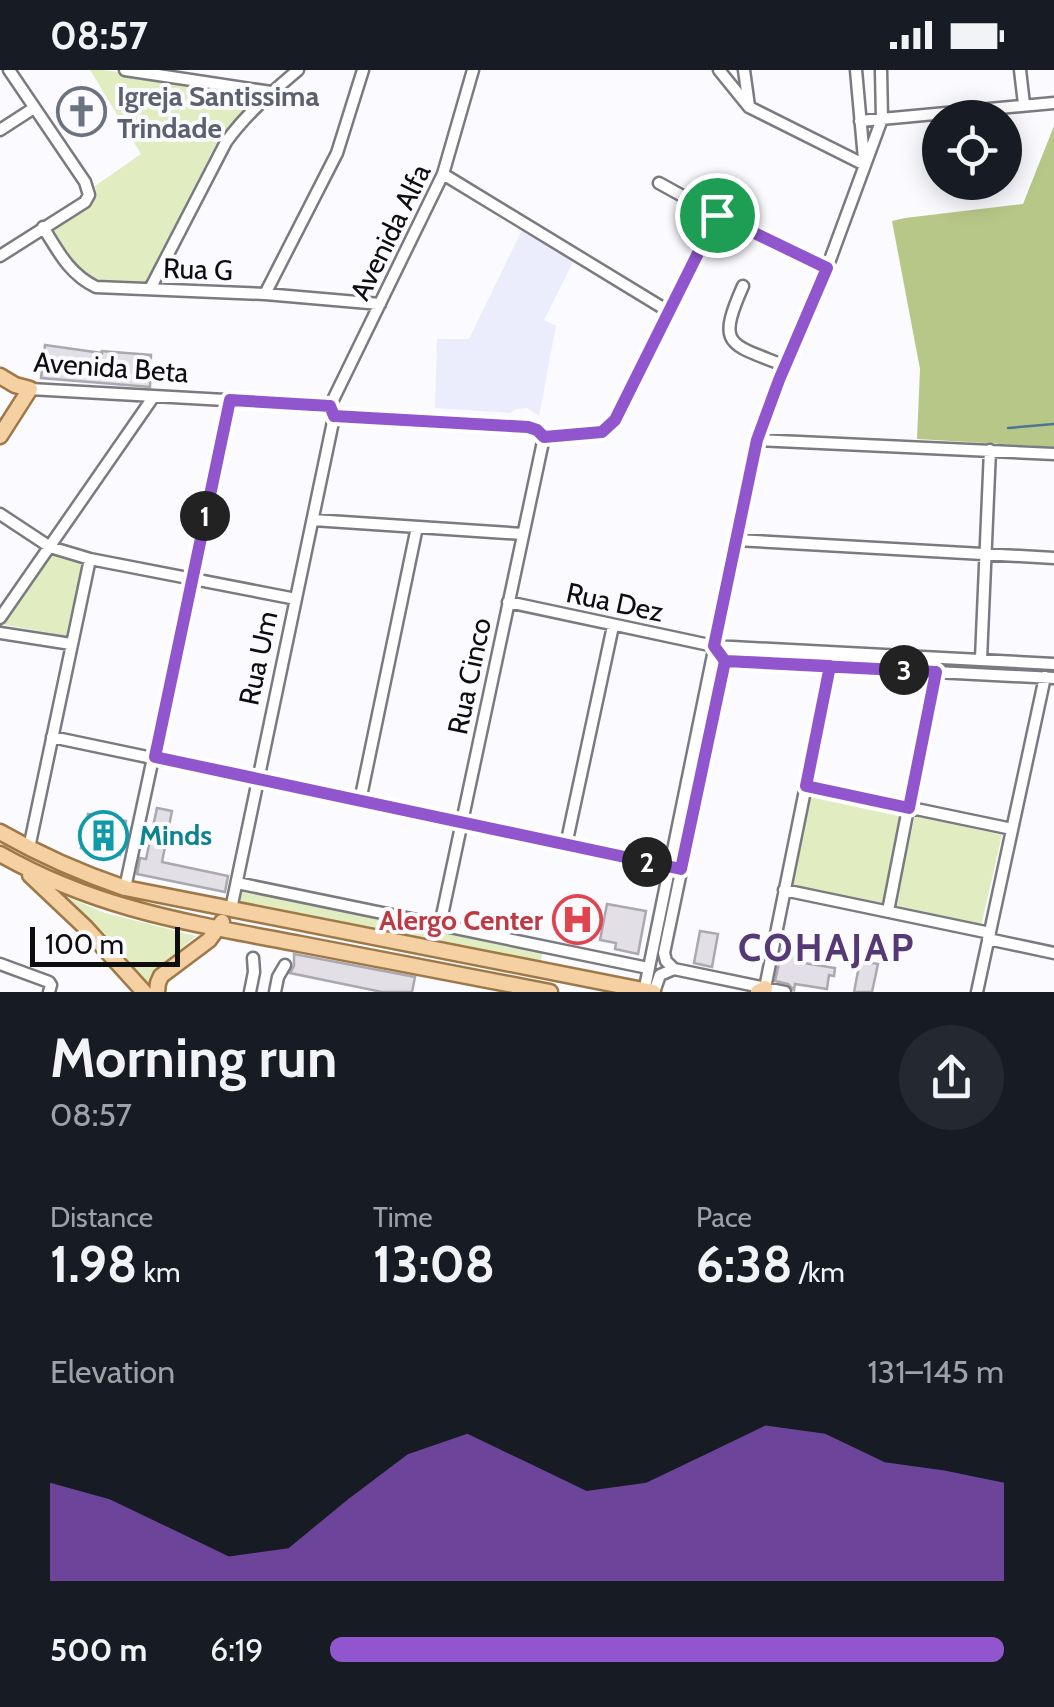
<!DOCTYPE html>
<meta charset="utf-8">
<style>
body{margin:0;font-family:Cabin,sans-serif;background:#242831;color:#f1f3f6;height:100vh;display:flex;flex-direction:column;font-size:38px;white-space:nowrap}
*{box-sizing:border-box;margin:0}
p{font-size:32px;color:#9ea1a6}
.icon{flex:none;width:55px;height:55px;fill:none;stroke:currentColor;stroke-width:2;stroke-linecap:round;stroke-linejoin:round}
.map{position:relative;height:922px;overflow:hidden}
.side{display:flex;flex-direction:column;background:#171b24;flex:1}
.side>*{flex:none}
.controls{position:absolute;left:922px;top:30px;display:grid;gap:20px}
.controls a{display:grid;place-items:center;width:100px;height:100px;border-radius:50%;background:#171b24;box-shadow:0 5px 25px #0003;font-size:50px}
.scale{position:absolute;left:30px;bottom:25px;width:150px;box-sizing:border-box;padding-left:10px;border:5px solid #0d0d10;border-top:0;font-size:28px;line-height:35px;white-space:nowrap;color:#0d0d10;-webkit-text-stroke:8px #fafaff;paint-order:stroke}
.pin{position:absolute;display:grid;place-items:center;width:85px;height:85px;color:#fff;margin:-42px;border:5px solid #fff;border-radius:50%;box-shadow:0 2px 10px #0007}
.km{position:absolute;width:50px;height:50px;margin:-25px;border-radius:50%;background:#222;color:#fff;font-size:28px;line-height:50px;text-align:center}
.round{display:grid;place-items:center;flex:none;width:105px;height:105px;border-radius:52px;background:#242831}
.headline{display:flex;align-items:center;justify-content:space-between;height:170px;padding:0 50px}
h1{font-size:55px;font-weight:700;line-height:75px}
.metrics{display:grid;grid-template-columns:repeat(3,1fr);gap:15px;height:170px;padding:10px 50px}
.metrics div{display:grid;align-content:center}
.metrics b{font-size:50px;font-weight:700}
.metrics small{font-size:28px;font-weight:400}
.metrics p{font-size:28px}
.chart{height:280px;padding:20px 50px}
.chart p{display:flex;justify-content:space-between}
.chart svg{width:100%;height:180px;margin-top:10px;fill:#9156cd;opacity:.7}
ul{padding:0 50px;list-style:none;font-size:32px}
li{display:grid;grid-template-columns:160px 120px 1fr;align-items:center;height:75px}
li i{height:25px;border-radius:12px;background:#9156cd}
.status{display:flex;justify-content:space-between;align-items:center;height:70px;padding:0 50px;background:#171b24;direction:ltr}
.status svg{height:28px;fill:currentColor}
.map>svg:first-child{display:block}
.built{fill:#ebecfc}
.green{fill:#e1edc0}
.forest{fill:#b7c788}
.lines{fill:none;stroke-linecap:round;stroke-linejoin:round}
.stream{stroke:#4e7494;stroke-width:2.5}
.building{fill:#e2dfe7;stroke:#aba8b0;stroke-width:2.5}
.minor-casing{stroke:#7a7a81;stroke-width:15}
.major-casing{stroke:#9f7847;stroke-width:19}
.minor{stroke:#fff;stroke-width:10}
.major{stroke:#f5d0a3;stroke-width:14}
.route-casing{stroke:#fff;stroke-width:20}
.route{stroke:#9156cd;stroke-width:12}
.labels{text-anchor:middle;stroke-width:8;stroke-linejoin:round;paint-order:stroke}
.worship-label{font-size:28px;font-weight:bold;fill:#5b616d;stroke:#fafaff;text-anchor:start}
.street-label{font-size:28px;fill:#0d0d10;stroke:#fafaff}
.culture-label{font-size:28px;font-weight:bold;fill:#0d838f;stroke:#fafaff;text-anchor:start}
.health-label{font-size:28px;font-weight:bold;fill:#be3a42;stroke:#fafaff;text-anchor:end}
.district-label{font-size:38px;font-weight:bold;letter-spacing:2.5px;fill:#553974;stroke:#fafaff}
</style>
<div class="status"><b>08:57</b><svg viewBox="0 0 49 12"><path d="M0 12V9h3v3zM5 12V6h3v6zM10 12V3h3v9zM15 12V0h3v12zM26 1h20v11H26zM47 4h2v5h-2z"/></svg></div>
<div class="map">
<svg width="1054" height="922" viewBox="0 0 1054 922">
<rect width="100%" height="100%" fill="#fafaff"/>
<path class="built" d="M522,160L574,190L544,250L556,256L539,346L527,338L516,339L510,343L435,338L437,269H469Z"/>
<path class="green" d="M90,0H104L251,24L253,26C249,39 226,59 216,74L145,213C87,214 81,207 51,159L93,134L97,125L95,116L141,84Z
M51,484L83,492L66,566L1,554Z
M809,722L902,742L883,834L790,815Z
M915,745L1002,765L981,856L895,837Z
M242,819L543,881L540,895L246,836L240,829Z
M62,825L105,843L196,866L151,905L147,919L100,864Z"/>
<path class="forest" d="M1054,56V377L917,369L920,299L892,151L905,148L1023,134Z"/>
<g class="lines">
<path class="stream" d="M1008,358L1054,354"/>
</g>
<path class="building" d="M45,275L102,283V281L151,285L150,317L41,308Z
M157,738L172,741L162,792L228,806L225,822L137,804L140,788L146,789Z
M88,744L126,751L120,785L81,778Z
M573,829L590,832L583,871L565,867Z
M607,834L646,841L638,884L615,879L616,873L600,870Z
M700,861L718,864L712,897L694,893Z
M782,880L800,883L798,892L835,898L834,906L829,905L827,919L795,914L794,920L788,914L775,911Z
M294,884L415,907L412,922H382L290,903L294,896Z
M860,891L878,894L872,922H854Z"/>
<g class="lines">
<defs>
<path id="minor" d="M125,0L271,22
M719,0L749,37L865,95
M744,0L749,36
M856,0L864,89
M1020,0L1024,34
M860,51L1054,33
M0,60L34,38
M443,104L668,241
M659,113L717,145L827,198
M43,157C58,181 69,204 96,217L265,224L380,234
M0,186L85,132L89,125L85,112L9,0
M743,216C716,277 729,273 785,296
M150,219L226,72C246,44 272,22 298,0
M265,224L337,83L363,0
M30,319L330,336L332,341
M330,336L443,104L473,0
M334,347L528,357L544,367
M544,367L602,362L611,355L717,145
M757,370L1054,384
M0,444L50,477L90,489L296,529
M313,450L523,464
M736,470L1054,488
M508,532L714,576L1054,594
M0,548L154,326
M0,563L71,574
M981,589L990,380
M725,591L1054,608
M52,667L681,799
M806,716L1012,759
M360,731L417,457
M566,775L613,556
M29,778L90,489
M237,813L648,898
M125,818L230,330
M784,820L990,863
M231,839L334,347
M888,841L935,601
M440,855L544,367
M988,869L1054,883
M0,894L49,912L51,915L49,922
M674,899L666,891L664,883L725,591L714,576
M765,918L830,597
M250,922L254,902L253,888
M275,922L278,907L285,895
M644,922L757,370L779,310L827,198L882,49L881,0
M654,922L660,905L674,899L785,922
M977,922L1045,607"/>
<path id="major" d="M0,306L15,315L30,319L0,366
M0,762C40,785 81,803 125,818L653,922
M0,784C99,840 190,853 300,874C383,890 466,906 550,922
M30,805L85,857L144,922
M157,922L158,913L161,906L209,870L222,852
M758,922L765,918"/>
</defs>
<use href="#minor" class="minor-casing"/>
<use href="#major" class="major-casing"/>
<use href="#minor" class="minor"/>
<use href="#major" class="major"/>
</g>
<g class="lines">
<defs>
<path id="route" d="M717,145L615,350L602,362L544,367L537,360L528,357L334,346L330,336L230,330L155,687L681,799L725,591L830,596L806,716L909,738L936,602L725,591L714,576L757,370L779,310L827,198L717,145"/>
</defs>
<use href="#route" class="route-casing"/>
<use href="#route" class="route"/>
</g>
<defs>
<symbol id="church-ring" viewBox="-11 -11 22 22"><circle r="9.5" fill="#fafaff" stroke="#6b7280" stroke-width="1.5"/><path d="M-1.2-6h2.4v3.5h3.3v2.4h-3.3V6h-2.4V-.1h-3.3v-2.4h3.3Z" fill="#6b7280"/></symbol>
<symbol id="building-ring" viewBox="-11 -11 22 22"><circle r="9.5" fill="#fafaff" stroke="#0f9aa8" stroke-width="1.5"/><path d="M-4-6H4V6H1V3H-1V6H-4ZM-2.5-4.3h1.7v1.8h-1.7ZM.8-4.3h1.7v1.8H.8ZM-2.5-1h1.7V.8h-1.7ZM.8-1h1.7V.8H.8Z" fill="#0f9aa8"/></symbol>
<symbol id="hospital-ring" viewBox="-11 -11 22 22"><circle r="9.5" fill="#fafaff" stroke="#e0444e" stroke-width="1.5"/><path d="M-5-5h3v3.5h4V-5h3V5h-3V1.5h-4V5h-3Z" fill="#e0444e"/></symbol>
</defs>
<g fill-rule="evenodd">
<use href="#church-ring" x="54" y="14" width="55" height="55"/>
<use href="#building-ring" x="76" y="738" width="55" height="55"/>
<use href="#hospital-ring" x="550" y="822" width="55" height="55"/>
</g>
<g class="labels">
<g class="worship-label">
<text x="117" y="36">Igreja Santissima<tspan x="117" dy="32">Trindade</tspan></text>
</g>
<g class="street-label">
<text transform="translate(390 162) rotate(-64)" y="10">Avenida Alfa</text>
<text transform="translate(198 199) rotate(2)" y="10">Rua G</text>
<text transform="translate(111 297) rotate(4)" y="10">Avenida Beta</text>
<text transform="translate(615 532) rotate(12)" y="10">Rua Dez</text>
<text transform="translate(258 588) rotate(-78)" y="10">Rua Um</text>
<text transform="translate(469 606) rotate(-78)" y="10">Rua Cinco</text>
</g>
<g class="culture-label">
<text x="139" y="775">Minds</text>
</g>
<g class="health-label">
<text x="543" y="860">Alergo Center</text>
</g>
<g class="district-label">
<text x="827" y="891">COHAJAP</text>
</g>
</g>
</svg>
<div class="controls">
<a><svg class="icon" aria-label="locate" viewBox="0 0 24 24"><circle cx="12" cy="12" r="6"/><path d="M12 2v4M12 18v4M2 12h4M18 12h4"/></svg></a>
</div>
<div class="scale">100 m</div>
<div class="pin" style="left:717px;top:145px;background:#1e9e55"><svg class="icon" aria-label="arrive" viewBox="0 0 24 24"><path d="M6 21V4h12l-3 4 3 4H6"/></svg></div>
<b class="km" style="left:205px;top:446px">1</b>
<b class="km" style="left:647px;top:792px">2</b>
<b class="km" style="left:904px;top:600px">3</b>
</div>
<section class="side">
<div class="headline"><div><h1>Morning run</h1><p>08:57</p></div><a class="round"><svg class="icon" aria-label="share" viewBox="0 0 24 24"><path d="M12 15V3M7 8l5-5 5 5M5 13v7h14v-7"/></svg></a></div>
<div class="metrics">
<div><p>Distance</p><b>1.98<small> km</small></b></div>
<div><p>Time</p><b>13:08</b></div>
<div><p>Pace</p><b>6:38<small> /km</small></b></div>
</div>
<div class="chart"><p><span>Elevation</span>131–145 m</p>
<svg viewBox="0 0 160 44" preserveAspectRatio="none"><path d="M0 44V20L10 24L20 31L30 38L40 36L50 24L60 13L70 8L80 15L90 22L100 20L110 13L120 6L130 8L140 15L150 17L160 20V44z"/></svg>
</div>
<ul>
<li><b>500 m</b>6:19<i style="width:100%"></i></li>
</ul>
</section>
